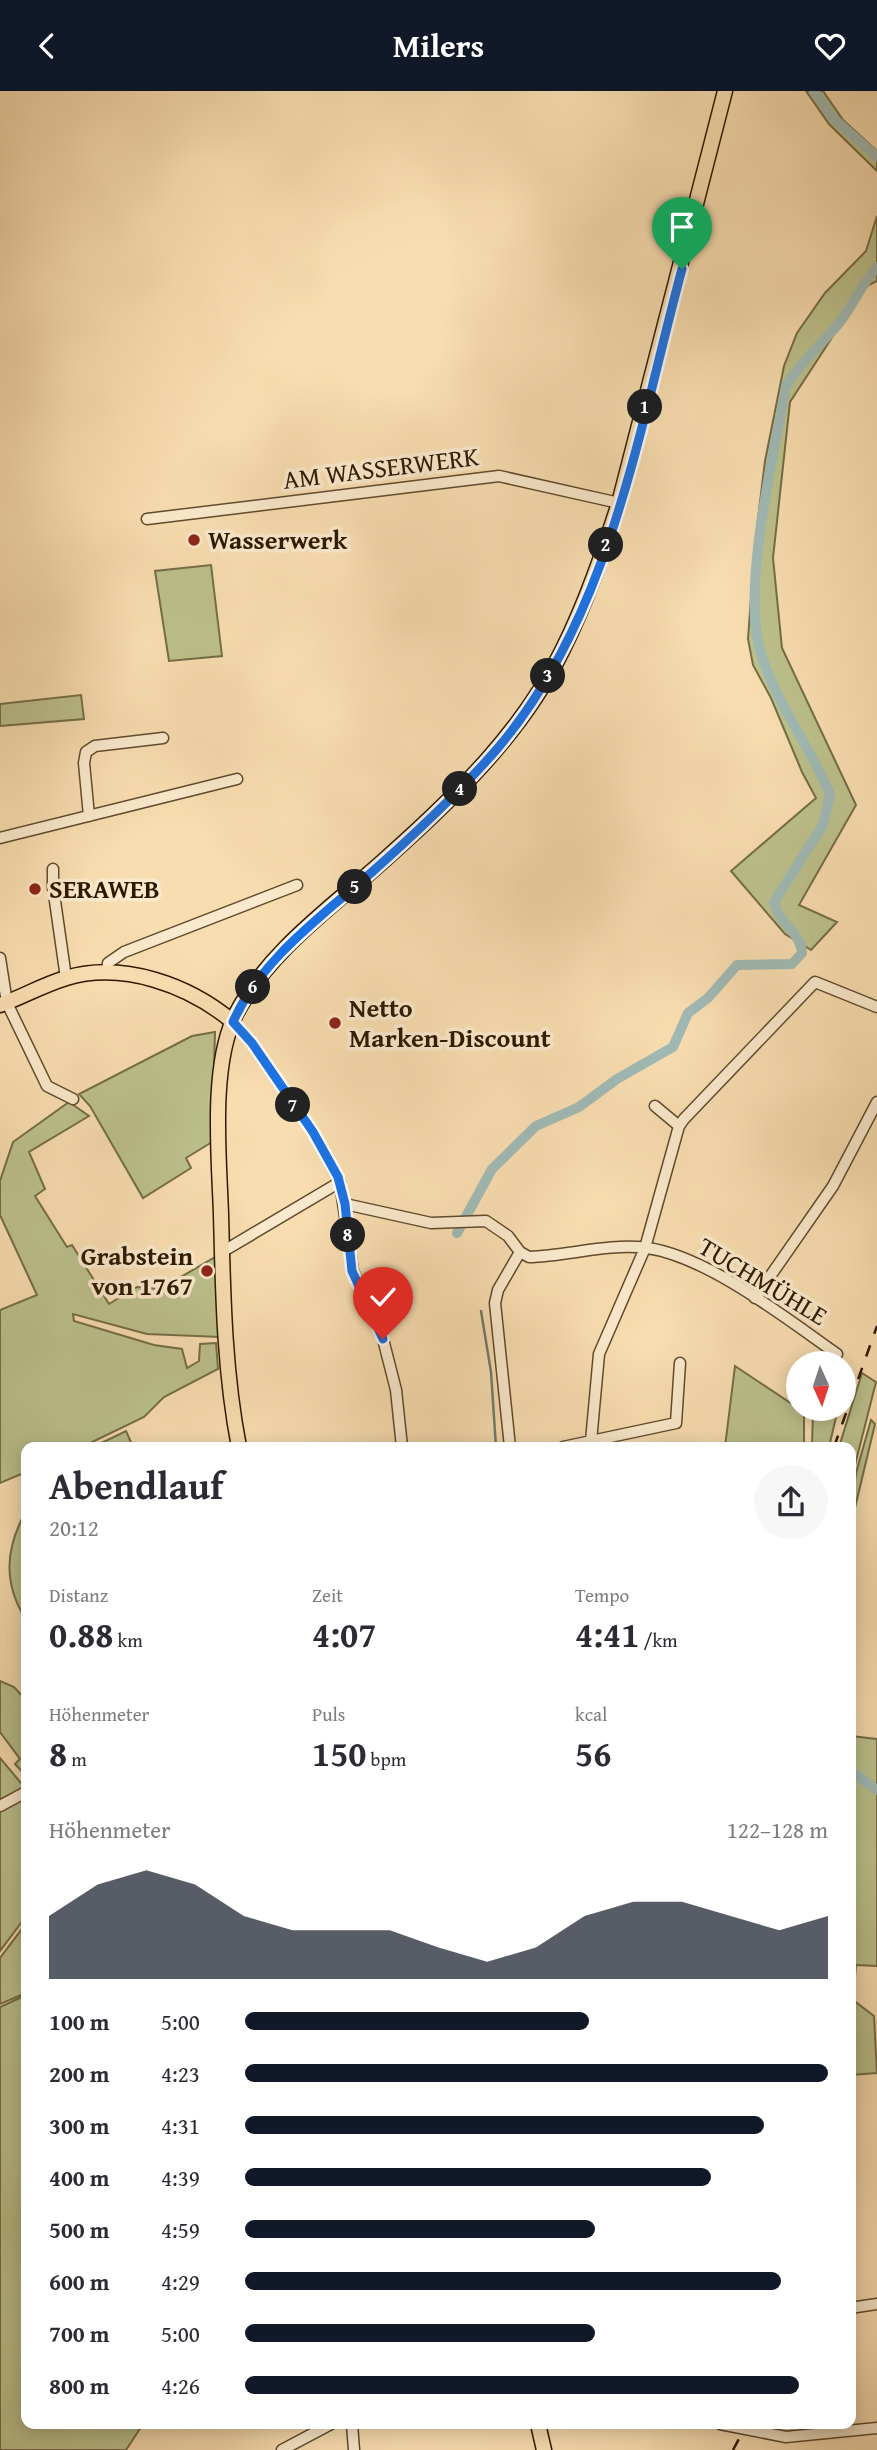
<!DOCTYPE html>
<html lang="de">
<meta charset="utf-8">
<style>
body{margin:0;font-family:"Gentium Book Plus",serif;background:#f7f7f7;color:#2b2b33;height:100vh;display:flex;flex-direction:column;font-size:26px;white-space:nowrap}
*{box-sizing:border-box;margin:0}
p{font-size:23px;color:#7c7c81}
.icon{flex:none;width:38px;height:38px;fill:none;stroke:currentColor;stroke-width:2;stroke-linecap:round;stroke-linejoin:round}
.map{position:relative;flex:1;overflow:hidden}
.details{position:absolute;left:21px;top:1351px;width:835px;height:987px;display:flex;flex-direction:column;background:#fff;border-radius:14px;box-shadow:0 4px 18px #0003}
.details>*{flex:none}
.needle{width:46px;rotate:177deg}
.fabs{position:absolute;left:786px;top:1260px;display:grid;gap:14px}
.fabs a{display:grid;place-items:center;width:70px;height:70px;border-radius:50%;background:#fff;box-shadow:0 4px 18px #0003;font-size:35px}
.pin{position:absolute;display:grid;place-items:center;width:60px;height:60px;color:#fff;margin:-72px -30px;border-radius:50% 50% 50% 0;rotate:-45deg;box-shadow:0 0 7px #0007}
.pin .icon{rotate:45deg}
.km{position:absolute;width:35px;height:35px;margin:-18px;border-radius:50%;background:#222;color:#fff;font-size:19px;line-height:35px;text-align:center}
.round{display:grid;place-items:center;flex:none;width:74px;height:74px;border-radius:37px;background:#f7f7f7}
.headline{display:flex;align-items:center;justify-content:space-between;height:119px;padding:0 28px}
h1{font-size:38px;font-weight:800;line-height:52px}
.figures{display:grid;grid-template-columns:repeat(3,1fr);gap:10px;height:119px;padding:7px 28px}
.figures div{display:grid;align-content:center}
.figures b{font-size:35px;font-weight:800}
.figures small{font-size:19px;font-weight:400}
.figures p{font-size:19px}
.chart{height:196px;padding:14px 28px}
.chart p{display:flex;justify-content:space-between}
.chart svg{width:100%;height:126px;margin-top:7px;fill:#111827;opacity:.7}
ul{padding:0 28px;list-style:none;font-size:23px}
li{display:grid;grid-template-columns:112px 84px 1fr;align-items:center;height:52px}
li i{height:18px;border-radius:9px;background:#111827}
header{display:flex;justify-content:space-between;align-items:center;height:91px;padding:0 28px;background:#111827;color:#fff;font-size:32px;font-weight:800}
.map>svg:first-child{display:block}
.green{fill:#bcc18c;stroke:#756d46;stroke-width:2}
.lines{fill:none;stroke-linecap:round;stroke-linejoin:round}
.stream{stroke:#727a6d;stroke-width:2.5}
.canal{stroke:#a0bab5;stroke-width:10}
.minor-casing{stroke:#604a2c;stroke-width:13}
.major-casing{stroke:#2e1900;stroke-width:17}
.minor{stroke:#fae9cc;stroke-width:10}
.major{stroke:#f8ddb0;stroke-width:14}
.rail{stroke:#2e1900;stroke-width:2.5;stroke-dasharray:12 12;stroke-linecap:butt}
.route-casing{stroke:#fff;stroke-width:14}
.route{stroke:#1a73e8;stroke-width:9}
.poi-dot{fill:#8f2418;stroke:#fae9cc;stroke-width:2.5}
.labels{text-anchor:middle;stroke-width:7;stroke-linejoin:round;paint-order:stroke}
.street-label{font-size:26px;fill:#2e1900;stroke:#fae9cc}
.poi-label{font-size:26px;font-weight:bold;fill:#2e1900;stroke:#fae9cc;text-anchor:start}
</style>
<header><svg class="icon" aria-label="back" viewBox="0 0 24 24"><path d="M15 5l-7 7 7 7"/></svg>Milers<svg class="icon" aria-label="heart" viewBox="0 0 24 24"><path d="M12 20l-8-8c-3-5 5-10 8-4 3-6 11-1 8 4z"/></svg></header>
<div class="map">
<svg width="877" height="2359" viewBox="0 0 877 2359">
<rect width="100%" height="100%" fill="#f8ddb0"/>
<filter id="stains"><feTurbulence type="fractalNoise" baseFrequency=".00286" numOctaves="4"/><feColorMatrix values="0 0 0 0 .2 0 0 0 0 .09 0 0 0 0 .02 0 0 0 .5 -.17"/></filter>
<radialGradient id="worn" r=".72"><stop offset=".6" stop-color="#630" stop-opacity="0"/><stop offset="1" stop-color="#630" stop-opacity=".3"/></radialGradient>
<path class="green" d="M806,0H823L843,29L877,60V80L829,33Z
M877,125V190L865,196L790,311L773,467L782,557L856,714L799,814L837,831L811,859L785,843L731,780L816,707L802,681L771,607L753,574L748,548L755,452L765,370L784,275L797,242L825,202L866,160Z
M211,474L222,565L169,570L155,480Z
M81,604L84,628L0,635V613Z
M215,941L212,1051L186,1067L191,1077L143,1107L90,1015L79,1003L192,945Z
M69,1011L89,1025L29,1061L45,1098L35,1105L67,1156L72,1154L109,1213L137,1196L160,1198L217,1165L220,1246L147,1243L73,1223L74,1230L154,1254L182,1258L187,1277L199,1270L200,1253L216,1252L218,1278L164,1306L144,1326L82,1356H26V1381L0,1392V1219L37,1204L0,1124V1090L13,1051Z
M735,1275L804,1321V1356H725Z
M862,1282L876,1291L851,1390L850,1356H839Z
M813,1318H838L829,1356H812Z
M871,1329L875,1333L854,1421L851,1422L856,1382Z
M126,1340L133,1356H93Z
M26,1420V1529C3,1492 5,1458 26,1420Z
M0,1590L14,1596L26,1609V1685L15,1673L20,1668L0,1641Z
M851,1645L877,1648V1875L856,1874L853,1909L874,1925L877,1982L851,1984Z
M0,1667L26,1698V1838L21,1832L0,1860Z
M22,1838L26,1851V1902L0,1913V1867Z
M26,1904V2333H143L126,2359H0V1916Z"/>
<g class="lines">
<path class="stream" d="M481,1220L491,1281L496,1356"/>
<path class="canal" d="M814,0L832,26L877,66
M457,1142L492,1078L536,1035L579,1016L617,988L673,956L688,922L708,907L737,874L792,873L802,862C801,841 777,831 774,811L823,734L830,704C810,653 772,608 759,555C743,490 774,363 786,295C801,270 822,253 840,231C854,212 862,193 877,176
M850,1679L877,1699"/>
<defs>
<path id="minor" d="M147,428L499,385L619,412
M89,725L84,672L86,661L95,655L163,647
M0,747L237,688
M53,778V796L66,887
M0,867L7,912L47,995L73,1008
M107,881L108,872L124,861L297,794
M233,931L252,952L313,1041L340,1091L353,1180L383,1248L396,1299L402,1356
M655,1015L679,1035
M345,1113L431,1132L486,1130L508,1145L520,1161L529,1166C568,1165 608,1152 647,1157C707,1165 787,1228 837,1263
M222,1161L340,1091
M755,1207L833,1095L877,1011
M591,1350L599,1263L645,1157L679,1035L684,1028L815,891L877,916
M510,1356L495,1212L498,1199L520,1161
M563,1356L676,1332L680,1272
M0,1715L26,1701
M850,2217L877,2213
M352,2333L354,2359
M720,2333L786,2346L877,2337
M282,2359L331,2333"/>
<path id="major" d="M0,914C22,906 43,894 66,887C123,870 189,894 233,931
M239,1356C224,1279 223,1201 221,1123C219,1065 210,974 236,923C270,857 338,812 391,763C457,704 523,640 562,560C586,512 603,462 619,412L725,0
M538,2333L544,2359"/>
</defs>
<use href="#minor" class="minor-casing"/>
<use href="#major" class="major-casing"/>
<use href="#minor" class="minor"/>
<use href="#major" class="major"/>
<path class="rail" d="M834,1356L877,1235
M733,2359L747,2333"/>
</g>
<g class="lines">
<defs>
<path id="route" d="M383,1248L352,1180L345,1113L338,1086L313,1041L252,952L233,931C260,869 322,825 372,781C416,742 458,703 497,658C610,526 638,341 682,178"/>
</defs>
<use href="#route" class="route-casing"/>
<use href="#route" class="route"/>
</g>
<g class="poi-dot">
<circle cx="194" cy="449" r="7"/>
<circle cx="35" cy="798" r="7"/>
<circle cx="335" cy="932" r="7"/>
<circle cx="207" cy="1180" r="7"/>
</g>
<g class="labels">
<g class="street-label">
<text transform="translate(381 377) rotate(-7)" y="9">AM WASSERWERK</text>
<text transform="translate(763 1190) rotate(31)" y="9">TUCHMÜHLE</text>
</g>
<g class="poi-label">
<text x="208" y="458">Wasserwerk</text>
<text x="49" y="807">SERAWEB</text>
<text x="349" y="926">Netto<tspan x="349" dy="30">Marken-Discount</tspan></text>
<text x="193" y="1174" text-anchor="end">Grabstein<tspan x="193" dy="30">von 1767</tspan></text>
</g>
</g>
<rect width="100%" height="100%" filter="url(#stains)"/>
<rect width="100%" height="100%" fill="url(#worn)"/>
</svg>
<div class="fabs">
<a><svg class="needle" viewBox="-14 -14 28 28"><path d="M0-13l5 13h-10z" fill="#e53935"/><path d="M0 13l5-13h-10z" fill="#7c7c81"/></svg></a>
</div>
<div class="pin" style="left:682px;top:178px;background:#1e9e55"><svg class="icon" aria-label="arrive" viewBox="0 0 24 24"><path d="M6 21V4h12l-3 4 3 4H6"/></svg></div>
<div class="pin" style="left:383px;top:1248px;background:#d93025"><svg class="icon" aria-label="check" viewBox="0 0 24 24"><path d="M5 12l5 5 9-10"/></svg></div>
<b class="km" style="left:645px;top:316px">1</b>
<b class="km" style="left:606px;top:454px">2</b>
<b class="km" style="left:548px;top:585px">3</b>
<b class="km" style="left:460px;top:698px">4</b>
<b class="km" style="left:355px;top:796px">5</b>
<b class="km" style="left:253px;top:896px">6</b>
<b class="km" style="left:293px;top:1014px">7</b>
<b class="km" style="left:348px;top:1144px">8</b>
<section class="details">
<div class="headline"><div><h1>Abendlauf</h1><p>20:12</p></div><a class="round"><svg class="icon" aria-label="share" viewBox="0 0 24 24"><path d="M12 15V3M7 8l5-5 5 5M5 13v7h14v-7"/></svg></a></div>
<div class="figures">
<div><p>Distanz</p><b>0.88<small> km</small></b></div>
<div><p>Zeit</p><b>4:07</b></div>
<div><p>Tempo</p><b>4:41<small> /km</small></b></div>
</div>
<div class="figures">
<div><p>Höhenmeter</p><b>8<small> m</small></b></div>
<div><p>Puls</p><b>150<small> bpm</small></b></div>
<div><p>kcal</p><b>56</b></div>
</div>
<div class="chart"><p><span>Höhenmeter</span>122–128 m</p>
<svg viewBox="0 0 160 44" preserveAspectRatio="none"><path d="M0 44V22L10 11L20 6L30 11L40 22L50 27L60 27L70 27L80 33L90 38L100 33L110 22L120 17L130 17L140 22L150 27L160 22V44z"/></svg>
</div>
<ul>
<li><b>100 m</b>5:00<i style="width:59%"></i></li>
<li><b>200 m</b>4:23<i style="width:100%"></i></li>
<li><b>300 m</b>4:31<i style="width:89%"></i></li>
<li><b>400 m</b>4:39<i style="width:80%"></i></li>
<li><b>500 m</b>4:59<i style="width:60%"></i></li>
<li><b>600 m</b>4:29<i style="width:92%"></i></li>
<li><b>700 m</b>5:00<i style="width:60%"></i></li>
<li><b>800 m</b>4:26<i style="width:95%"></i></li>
</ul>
</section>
</div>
